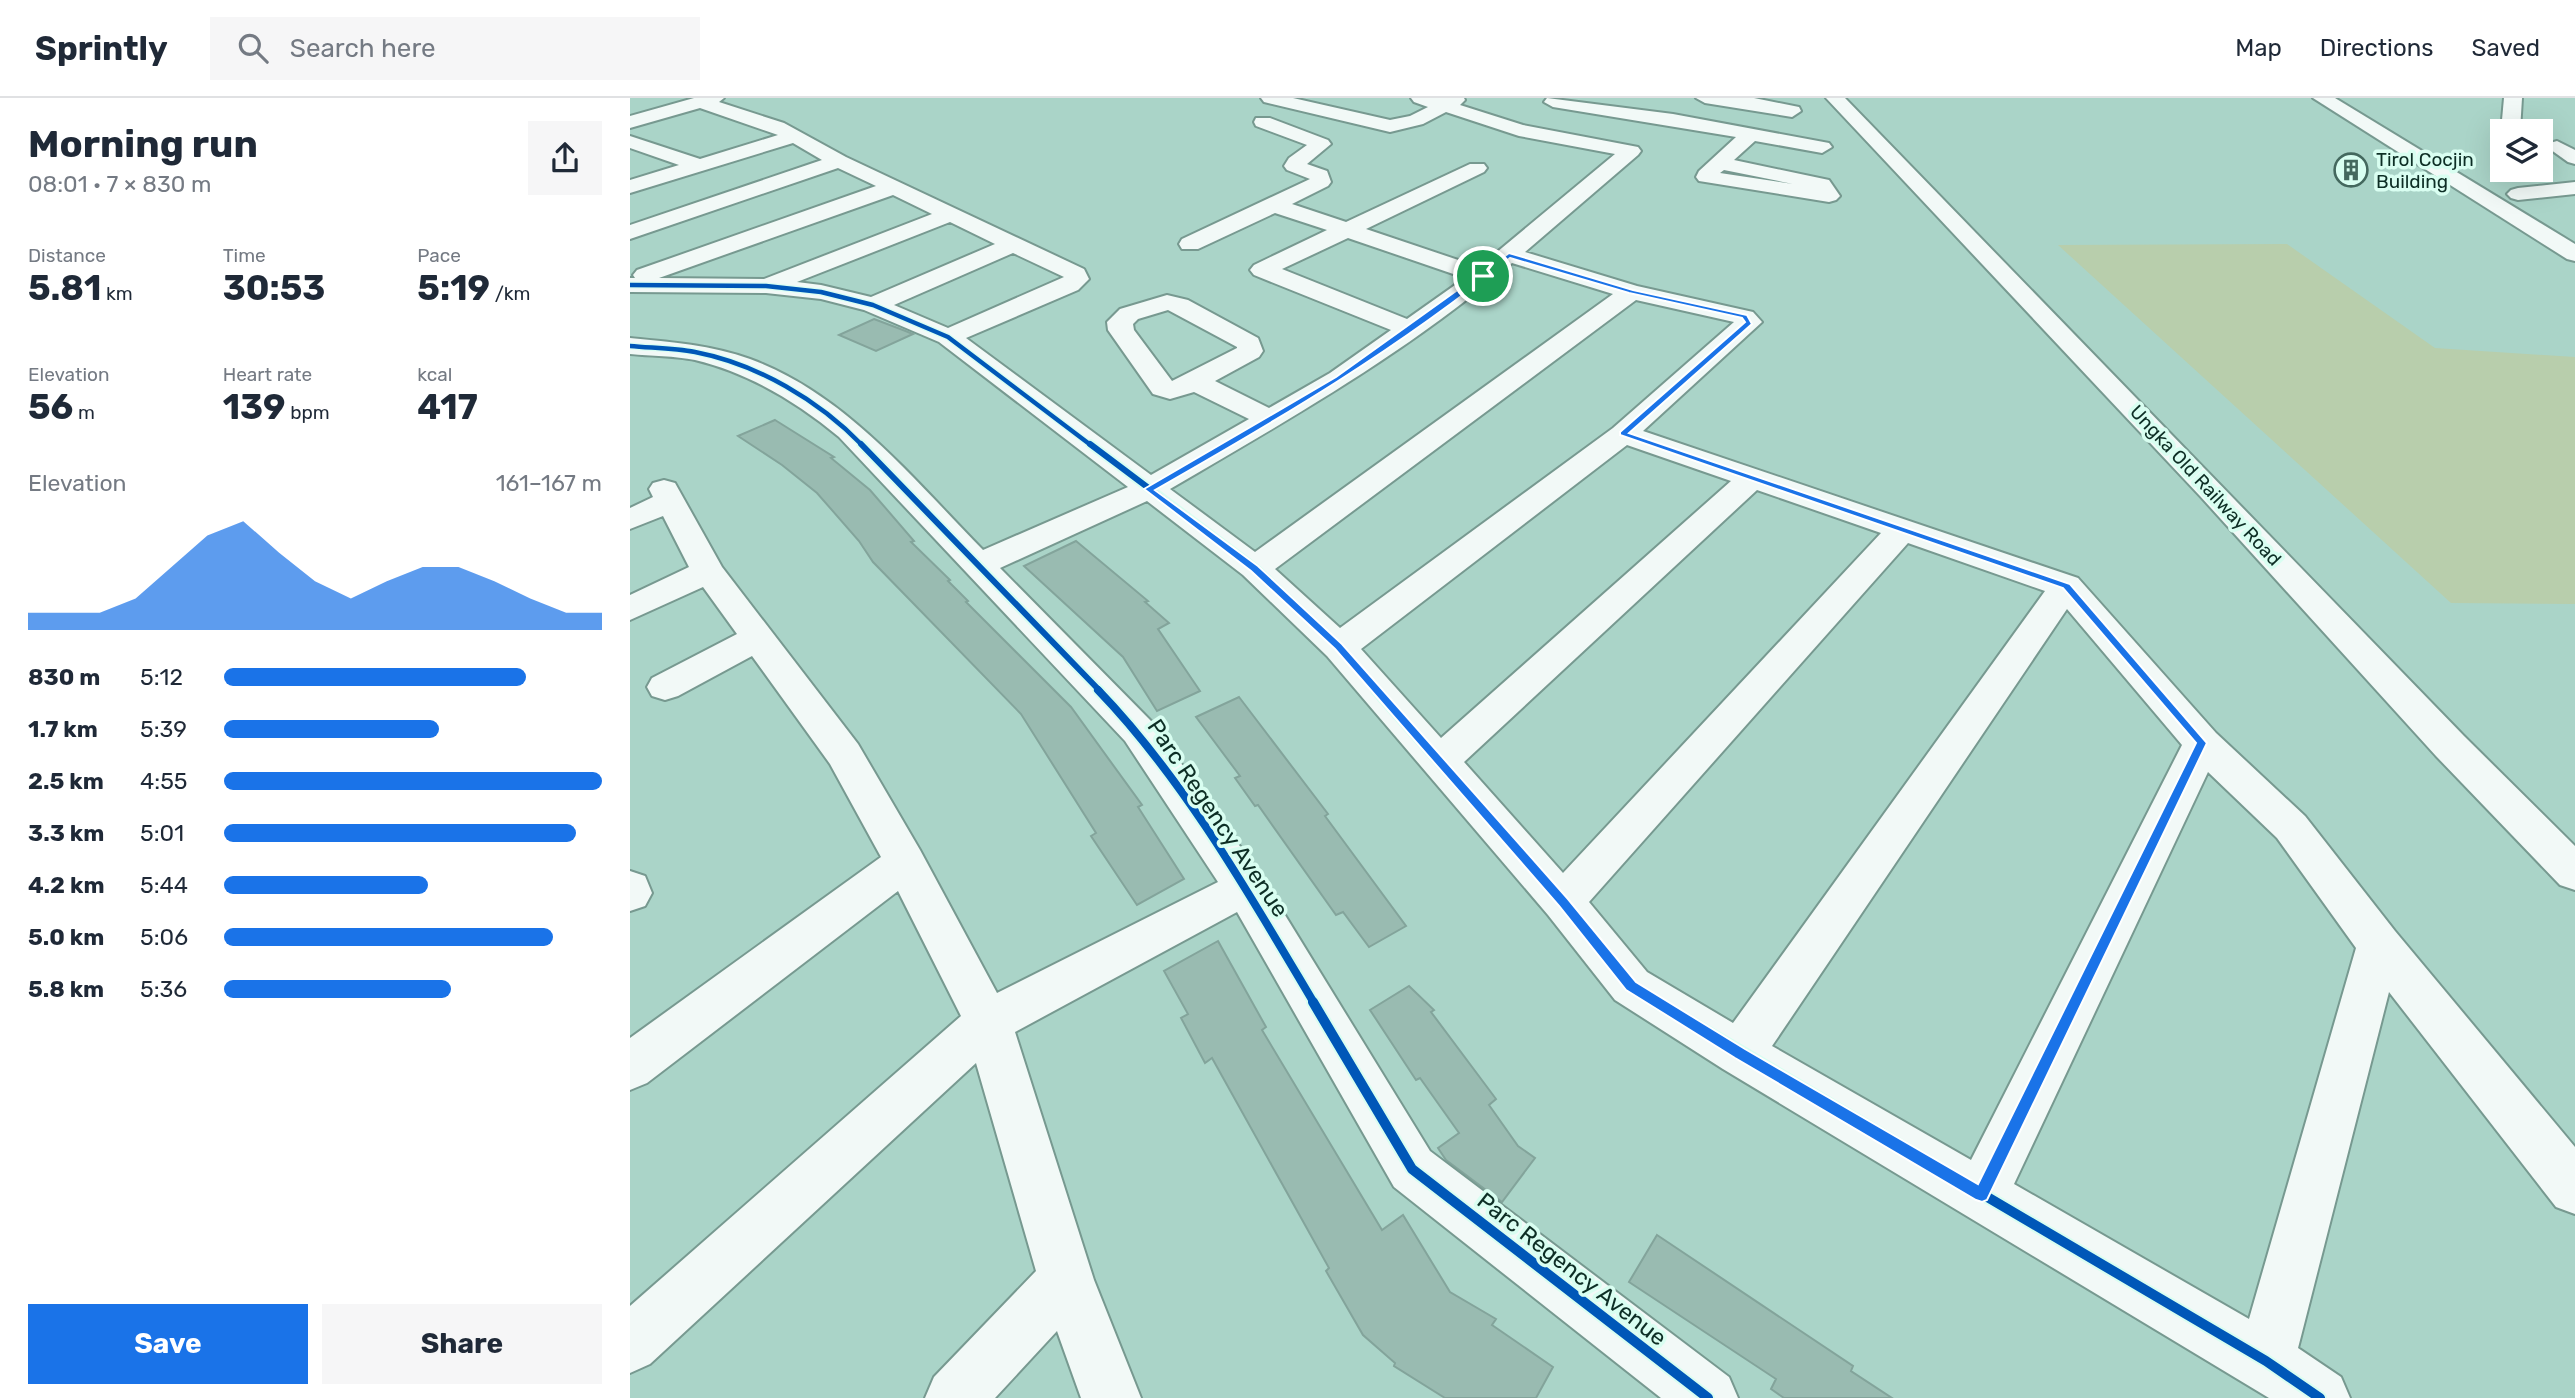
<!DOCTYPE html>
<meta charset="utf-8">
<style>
body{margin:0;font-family:Rubik,sans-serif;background:#f6f6f7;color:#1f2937;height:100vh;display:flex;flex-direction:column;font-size:26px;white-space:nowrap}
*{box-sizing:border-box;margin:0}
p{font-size:23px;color:#747a83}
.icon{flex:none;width:38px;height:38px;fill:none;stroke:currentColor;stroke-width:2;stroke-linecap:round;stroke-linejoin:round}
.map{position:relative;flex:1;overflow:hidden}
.side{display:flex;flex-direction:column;background:#fff;width:630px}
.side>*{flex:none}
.controls{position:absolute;left:1860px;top:21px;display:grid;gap:14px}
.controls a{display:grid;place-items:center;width:63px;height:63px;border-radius:0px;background:#fff;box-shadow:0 7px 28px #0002;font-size:35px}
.pin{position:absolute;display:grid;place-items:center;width:60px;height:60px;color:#fff;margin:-30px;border:4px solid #fff;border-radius:50%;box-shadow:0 2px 7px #0007}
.round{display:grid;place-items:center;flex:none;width:74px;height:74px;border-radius:0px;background:#f6f6f7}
.head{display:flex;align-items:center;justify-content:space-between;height:119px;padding:0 28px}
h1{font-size:38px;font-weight:700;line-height:52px}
.stats{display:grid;grid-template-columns:repeat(3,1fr);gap:10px;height:119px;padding:7px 28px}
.stats div{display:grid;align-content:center}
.stats b{font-size:35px;font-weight:700}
.stats small{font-size:19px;font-weight:400}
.stats p{font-size:19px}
.chart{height:196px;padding:14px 28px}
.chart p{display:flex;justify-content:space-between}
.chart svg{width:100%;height:126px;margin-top:7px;fill:#1a73e8;opacity:.7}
.action{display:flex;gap:14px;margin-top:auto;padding:14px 28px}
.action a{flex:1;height:80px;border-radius:0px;background:#1a73e8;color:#fff;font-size:28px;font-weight:700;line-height:80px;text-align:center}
.action a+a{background:#f6f6f7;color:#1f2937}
ul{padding:0 28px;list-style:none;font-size:23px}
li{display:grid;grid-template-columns:112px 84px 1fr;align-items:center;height:52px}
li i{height:18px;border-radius:9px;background:#1a73e8}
header{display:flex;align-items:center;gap:42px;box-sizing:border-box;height:98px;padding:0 35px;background:#fff;border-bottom:2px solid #e0e1e3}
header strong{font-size:33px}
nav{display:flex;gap:38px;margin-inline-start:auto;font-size:24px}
.search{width:490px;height:63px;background:#f6f6f7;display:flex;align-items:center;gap:18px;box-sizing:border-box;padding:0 24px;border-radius:0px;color:#747a83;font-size:26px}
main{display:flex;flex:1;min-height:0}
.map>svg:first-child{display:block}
.green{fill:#b8ceac}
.building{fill:#99bbb1;stroke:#83a49b;stroke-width:2}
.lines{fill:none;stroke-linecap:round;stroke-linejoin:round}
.minor-casing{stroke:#779990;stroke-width:4}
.major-casing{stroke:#779990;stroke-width:4}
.minor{fill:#f2f9f7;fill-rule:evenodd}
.major{fill:#f2f9f7;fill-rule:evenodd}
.cycleway-far3-casing{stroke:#d9fef1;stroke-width:7}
.cycleway-far2-casing{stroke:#d9fef1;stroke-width:10}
.cycleway-far1-casing{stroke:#d9fef1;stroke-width:12}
.cycleway-casing{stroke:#d9fef1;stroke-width:14}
.cycleway-far3{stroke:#0057b8;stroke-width:4.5}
.cycleway-far2{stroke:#0057b8;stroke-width:6}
.cycleway-far1{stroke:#0057b8;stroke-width:8}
.cycleway{stroke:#0057b8;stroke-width:10}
.route{fill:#1a73e8;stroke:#fff;stroke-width:2;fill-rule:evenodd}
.labels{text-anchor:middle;stroke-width:7;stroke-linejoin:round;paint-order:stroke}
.far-poi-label{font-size:19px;fill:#0d2e25;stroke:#d9fef1;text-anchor:start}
.far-street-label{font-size:19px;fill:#0d2e25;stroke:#d9fef1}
.street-label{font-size:23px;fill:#0d2e25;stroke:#d9fef1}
</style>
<header>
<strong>Sprintly</strong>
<div class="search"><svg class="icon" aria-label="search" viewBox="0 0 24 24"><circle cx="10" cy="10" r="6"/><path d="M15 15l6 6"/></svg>Search here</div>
<nav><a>Map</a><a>Directions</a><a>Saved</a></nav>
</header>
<main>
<section class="side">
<div class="head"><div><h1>Morning run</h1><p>08:01 · 7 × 830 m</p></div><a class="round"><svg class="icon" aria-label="share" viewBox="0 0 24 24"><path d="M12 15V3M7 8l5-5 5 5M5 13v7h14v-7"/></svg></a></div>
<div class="stats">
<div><p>Distance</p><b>5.81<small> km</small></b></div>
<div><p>Time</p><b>30:53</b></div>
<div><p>Pace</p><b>5:19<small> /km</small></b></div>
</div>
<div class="stats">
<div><p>Elevation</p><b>56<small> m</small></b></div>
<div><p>Heart rate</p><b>139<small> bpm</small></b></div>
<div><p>kcal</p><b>417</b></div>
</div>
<div class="chart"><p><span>Elevation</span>161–167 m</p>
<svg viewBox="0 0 160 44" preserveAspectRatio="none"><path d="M0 44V38L10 38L20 38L30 33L40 22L50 11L60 6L70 17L80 27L90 33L100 27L110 22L120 22L130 27L140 33L150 38L160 38V44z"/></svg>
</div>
<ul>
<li><b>830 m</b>5:12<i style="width:80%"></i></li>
<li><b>1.7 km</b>5:39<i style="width:57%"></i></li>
<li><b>2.5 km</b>4:55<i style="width:100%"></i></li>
<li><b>3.3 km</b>5:01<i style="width:93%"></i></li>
<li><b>4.2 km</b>5:44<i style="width:54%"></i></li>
<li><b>5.0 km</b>5:06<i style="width:87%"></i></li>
<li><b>5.8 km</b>5:36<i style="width:60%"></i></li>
</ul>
<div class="action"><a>Save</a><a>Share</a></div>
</section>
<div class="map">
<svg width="1945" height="1300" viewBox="0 0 1945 1300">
<rect width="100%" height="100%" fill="#aad4c8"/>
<path class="green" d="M1657,146L1805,250L1945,259V506L1821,505L1428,147Z"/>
<path class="building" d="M244,221L273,232L283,236L246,253L209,237Z
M145,322L204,359L201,360L240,392L284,443L281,444L320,482L318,483L338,503L336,504L441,609L512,707L508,709L554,781L507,807L461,738L466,735L391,616L243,464L229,443L187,395L152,367L108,338Z
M446,443L518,503L515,504L539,525L528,531L570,593L527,613L493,559L394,468Z
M609,599L698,716L695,718L776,828L739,849L713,814L706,817L628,707L625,708L605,680L610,678L566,619Z
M588,843L636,929L632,932L752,1132L773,1117L820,1194L866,1221L862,1227L923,1269L906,1300H815L764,1268L765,1265L733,1237L696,1173L699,1170L582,960L575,965L551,920L558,916L534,873Z
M779,888L804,912L801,914L866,1001L859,1007L888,1048L905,1060L872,1104L816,1062L808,1050L829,1035L790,980L786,982L740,912Z
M1027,1137L1223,1268L1221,1273L1262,1300H1154L1141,1291L1146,1281L999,1184Z"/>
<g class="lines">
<defs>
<path id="minor" d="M64,0H94L89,4L154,25L216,59L454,171L459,181L448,192L336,240L521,377L619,321L564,294L540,301L523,296L478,232L477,224L490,211L537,197L558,202L628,240L633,253L629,259L585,283L639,310L700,275L761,232L624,177L620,172L624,167L697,132L645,115L568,151H552L549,146L552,141L680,81L657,72L654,68L659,60L677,47L626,28L624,24L626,20H640L698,42L701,46L677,66L697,73L701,84L698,88L662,106L716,124L840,66H854L857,70L854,74L736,131L849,169L985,56L889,38L816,14L793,26L760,34L634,4L631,0H663L760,22L780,18L798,9L784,4L781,0H834L835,2L830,7L893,27L1008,49L1011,53L1008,57L895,154L1007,188L1123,214L1132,224L1013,333L1448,480L1586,635L1675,718L1765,833L1945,1049V1116L1926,1109L1759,894L1668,1250L1711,1279L1720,1300H1639L1093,971L985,902L918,817L697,558L613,477L517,403L370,470L521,623L631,778L800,1053L1099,1279L1108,1300H1031L764,1089L607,814L385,934L464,1182L511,1300H451L427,1233L365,1300H295L304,1279L406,1173L346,965L20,1266L0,1275V1208L331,918L268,793L17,985L0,992V940L251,759L200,666L122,558L48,598L35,602L22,598L17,589L22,580L107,536L73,489L0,522V497L59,469L33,418L0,431V410L23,399L19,391L23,385L34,382L45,385L92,469L228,646L290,752L367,895L588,784L495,643L209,339C167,304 119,275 65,262C45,258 21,258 0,256V240C41,244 82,247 120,261C216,296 284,382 353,452L498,389L309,244L234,212L191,201L136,195L0,194V180H5L3,177L7,172L246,88L208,70L0,141V127L192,62L163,45L0,95V82L49,67L0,50V38L70,61L148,37L70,10L0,30V18ZM263,97L302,116L134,181L29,180ZM320,124L365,146L241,199L191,187L167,184ZM718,140L835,180L777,221L652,171ZM383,155L434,179L318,230L264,207ZM882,165L983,196L625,454L540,391C658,322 777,255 882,165ZM1006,202L1104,224L983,330L710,530L645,471ZM538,212L607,249V250L542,283L504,232L503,226L508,221ZM997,347L1101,383L811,640L731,551ZM1127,392L1251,435L933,775L834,664ZM1278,445L1415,493L1103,925L1017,874L959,804ZM1437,511L1552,647L1341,1062L1142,948ZM1578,674L1647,740L1726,850L1619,1221L1384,1086Z
M917,0L1043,16L1199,45L1202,49L1192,55L1125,43L1104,62L1199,82L1210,98L1206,102L1199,104L1069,83L1066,79L1069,73L1106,39L923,9L914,4ZM1094,72L1163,86L1090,75Z
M1066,0H1124L1169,9L1171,13L1162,19L1075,5Z
M1196,0H1215L1834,638L1945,748V792L1930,787L1806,658L1570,398Z
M1874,0H1892L1890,33H1871Z
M1927,43L1945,52V66L1938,64L1917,49L1920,45Z
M1945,84V96L1888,102L1881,100L1877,96L1881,92L1888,90Z
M0,773L15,778L22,795L15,808L0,813Z"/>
<path id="major" d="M1683,0H1705L1945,146V163L1937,161Z"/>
</defs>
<use href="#minor" class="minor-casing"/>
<use href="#major" class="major-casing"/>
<use href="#minor" class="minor"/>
<use href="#major" class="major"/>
<defs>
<path id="cycleway-far3" d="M0,187L136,188L191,194L243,207L318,239L462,348
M0,248C21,250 44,250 65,254C127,266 189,302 233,348"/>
<path id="cycleway-far2" d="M231,346L470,593
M460,346L625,470L709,549L748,593"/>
<path id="cycleway-far1" d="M468,592C554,681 621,799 684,905
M746,592L933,804L1001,888L1029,905"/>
<path id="cycleway" d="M683,904L782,1071L1078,1300
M1026,904L1636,1263L1690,1300"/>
</defs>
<use href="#cycleway-far3" class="cycleway-far3-casing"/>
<use href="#cycleway-far2" class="cycleway-far2-casing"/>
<use href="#cycleway-far1" class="cycleway-far1-casing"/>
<use href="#cycleway" class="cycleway-casing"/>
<use href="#cycleway-far3" class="cycleway-far3"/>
<use href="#cycleway-far2" class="cycleway-far2"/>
<use href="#cycleway-far1" class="cycleway-far1"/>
<use href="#cycleway" class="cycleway"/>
</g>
<path class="route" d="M879,155L1003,192L1117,217L1122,226L999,335L1440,486L1577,645L1357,1102L1352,1104L1346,1102L1105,960L996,892L929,808L705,551L621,473L514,391L706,279ZM880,160L999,195L1112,220L1115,224L990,334V337L1433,490L1566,645L1348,1086L1115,951L1006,884L938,801L712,546L628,468L525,392C648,322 770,250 880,160Z"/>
<defs>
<symbol id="building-ring" viewBox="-11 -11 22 22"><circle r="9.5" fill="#d9fef1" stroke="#44685e" stroke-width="1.5"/><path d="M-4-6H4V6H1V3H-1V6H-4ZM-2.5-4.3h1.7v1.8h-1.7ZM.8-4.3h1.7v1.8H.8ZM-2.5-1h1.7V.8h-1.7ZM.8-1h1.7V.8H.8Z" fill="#44685e"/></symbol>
</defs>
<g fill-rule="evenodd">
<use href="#building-ring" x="1702" y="53" width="38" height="38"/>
</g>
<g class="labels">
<g class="far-poi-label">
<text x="1746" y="68">Tirol Cocjin<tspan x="1746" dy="22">Building</tspan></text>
</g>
<g class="far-street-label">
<text transform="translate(1576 387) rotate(47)" y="7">Ungka Old Railway Road</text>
</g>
<g class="street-label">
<text transform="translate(588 720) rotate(56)" y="8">Parc Regency Avenue</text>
<text transform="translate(942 1171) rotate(38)" y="8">Parc Regency Avenue</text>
</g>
</g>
</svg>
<div class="controls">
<a><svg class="icon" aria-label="layers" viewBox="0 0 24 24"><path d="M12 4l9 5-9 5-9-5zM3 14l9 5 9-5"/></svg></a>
</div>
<div class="pin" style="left:853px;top:178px;background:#1e9e55"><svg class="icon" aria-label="arrive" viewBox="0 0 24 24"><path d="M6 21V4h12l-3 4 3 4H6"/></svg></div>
</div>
</main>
